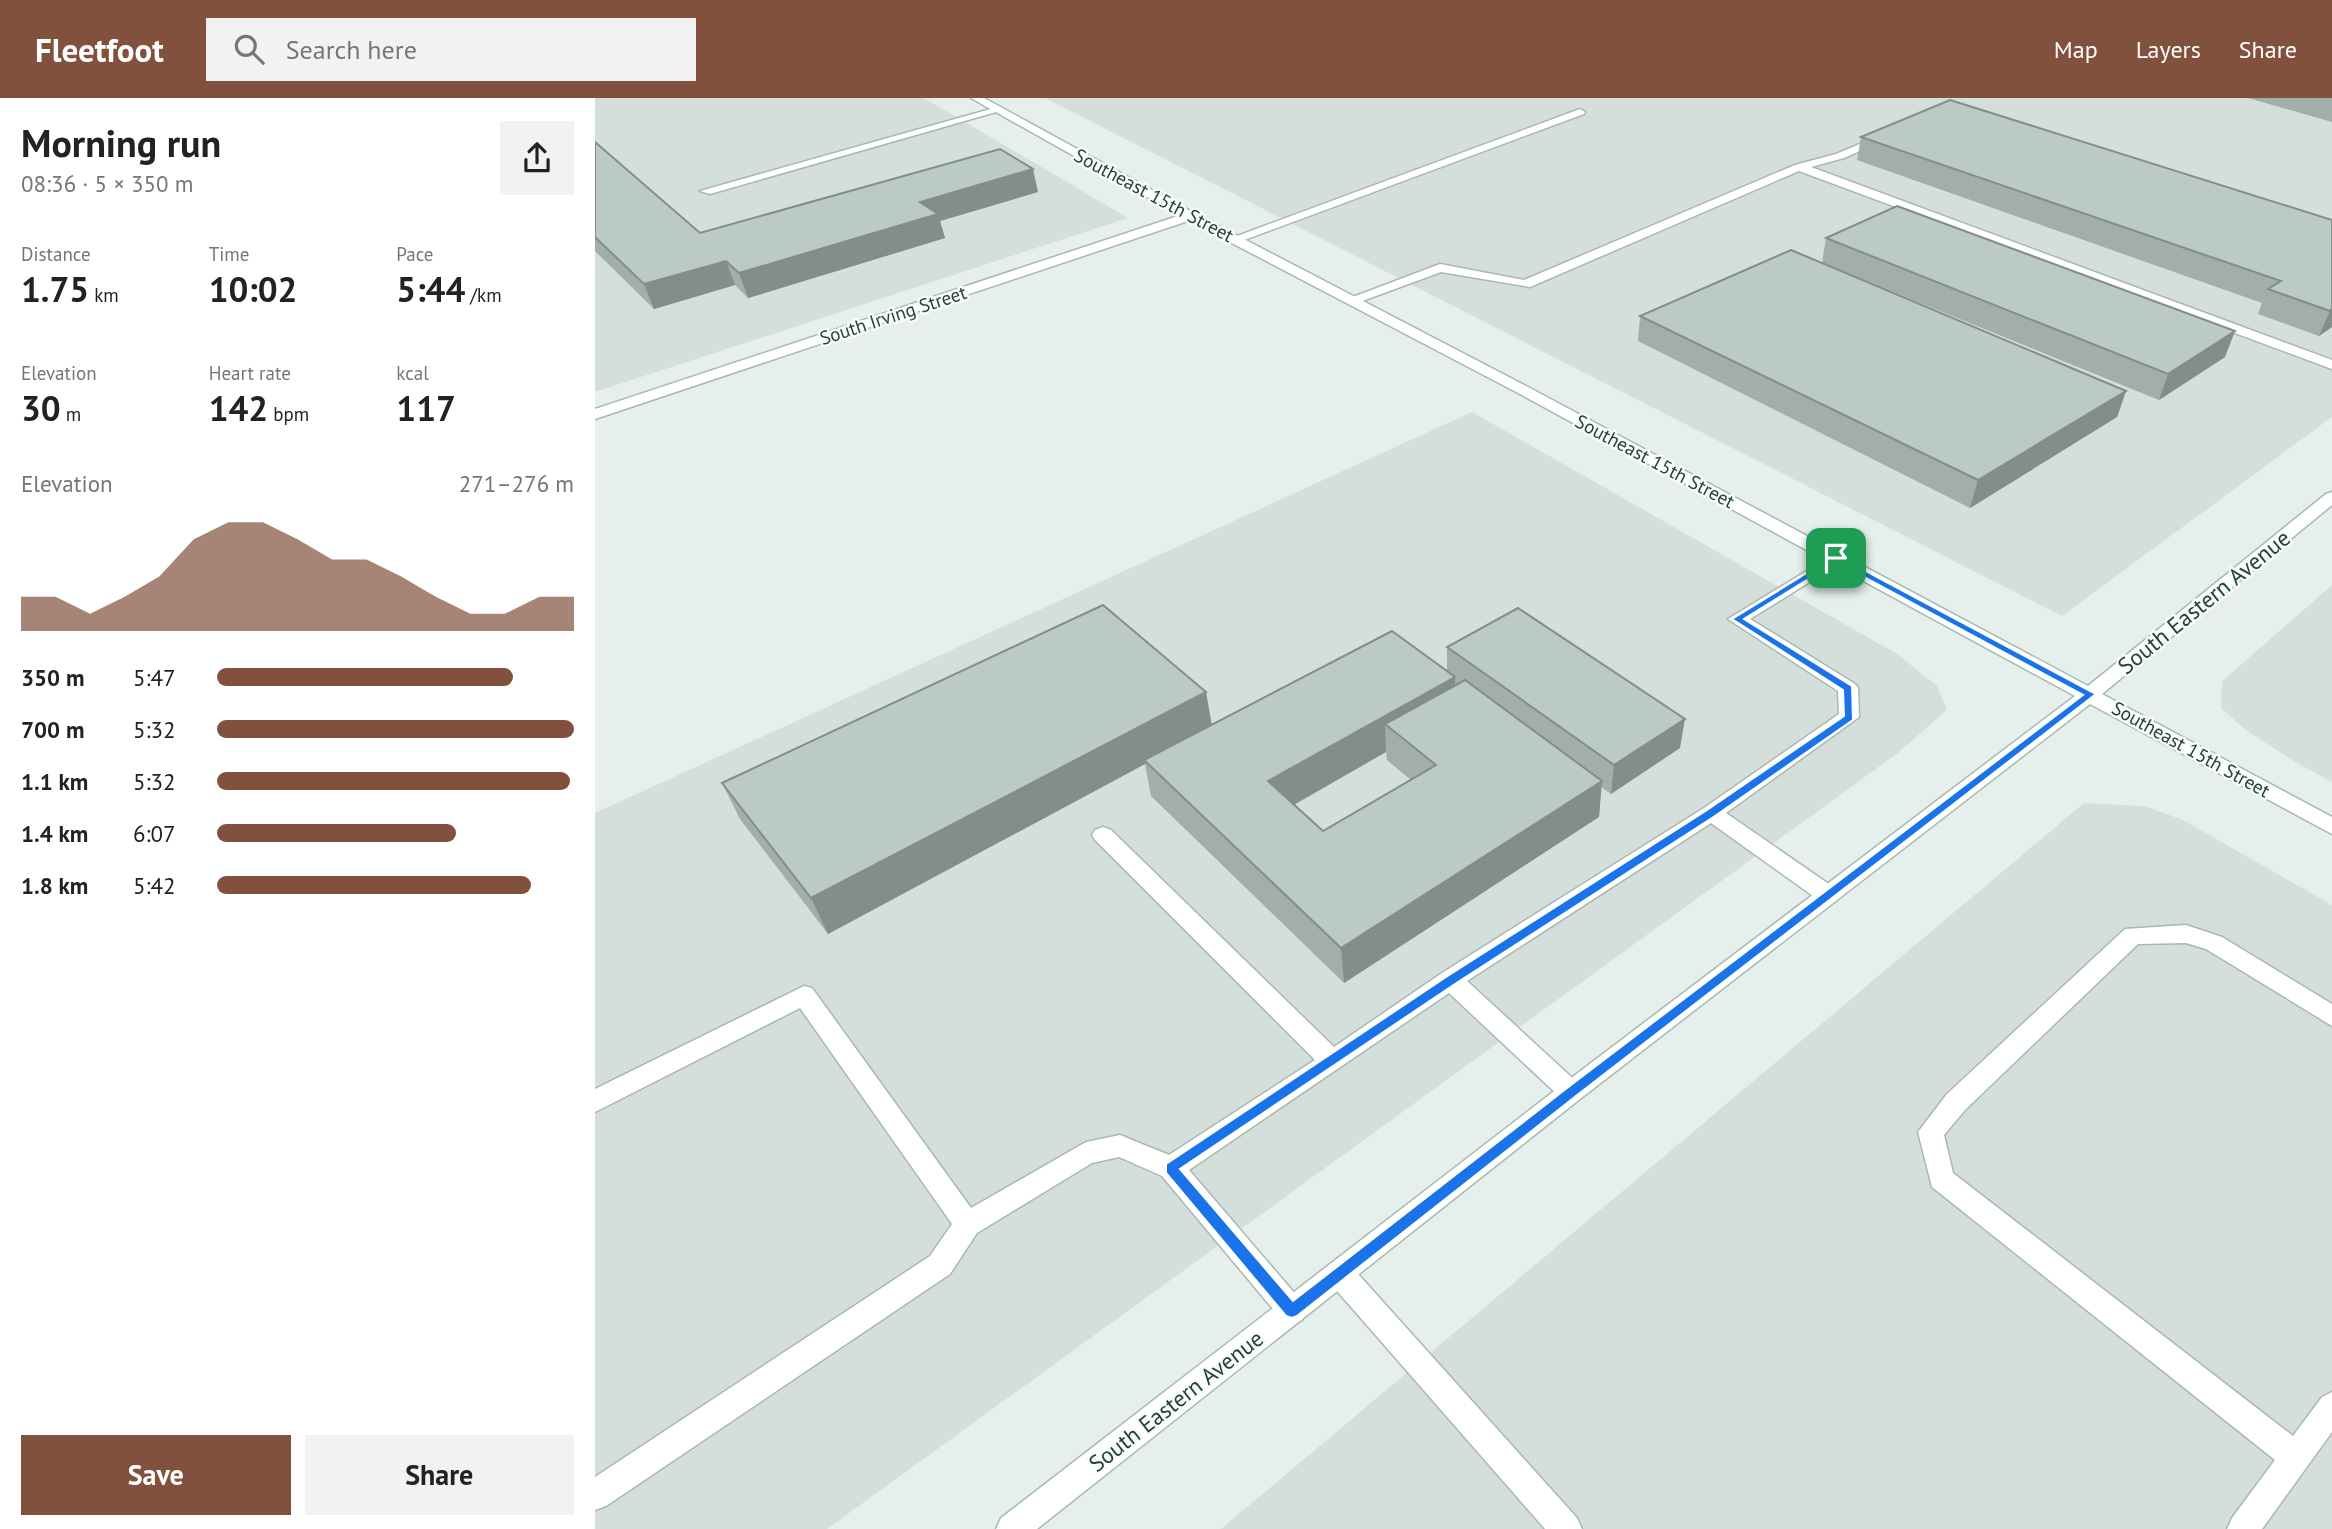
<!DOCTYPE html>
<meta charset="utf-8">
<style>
body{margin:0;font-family:"PT Sans",sans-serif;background:#f2f2f2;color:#222;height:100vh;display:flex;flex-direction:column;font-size:26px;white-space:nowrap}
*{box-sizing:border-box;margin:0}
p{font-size:23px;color:#767676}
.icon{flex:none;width:38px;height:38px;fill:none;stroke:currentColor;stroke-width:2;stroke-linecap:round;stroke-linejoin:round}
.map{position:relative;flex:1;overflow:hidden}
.drawer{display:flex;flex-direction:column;background:#fff;width:595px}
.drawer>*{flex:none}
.pin{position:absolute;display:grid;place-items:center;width:60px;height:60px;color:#fff;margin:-30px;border-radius:14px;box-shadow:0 4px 10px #0006}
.round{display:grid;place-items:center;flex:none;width:74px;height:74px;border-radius:0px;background:#f2f2f2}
.overview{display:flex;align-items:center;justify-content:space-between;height:119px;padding:0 21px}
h1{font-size:38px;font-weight:600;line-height:52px}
.stats{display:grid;grid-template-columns:repeat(3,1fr);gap:10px;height:119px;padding:7px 21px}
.stats div{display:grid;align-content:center}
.stats b{font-size:35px;font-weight:600}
.stats small{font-size:19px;font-weight:400}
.stats p{font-size:19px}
.chart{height:196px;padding:14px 21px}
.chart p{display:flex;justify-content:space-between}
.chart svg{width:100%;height:126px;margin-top:7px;fill:#81513d;opacity:.7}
.cta{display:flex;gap:14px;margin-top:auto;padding:14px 21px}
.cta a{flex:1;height:80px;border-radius:0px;background:#81513d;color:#fff;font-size:28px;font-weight:600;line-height:80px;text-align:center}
.cta a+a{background:#f2f2f2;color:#222}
ul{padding:0 21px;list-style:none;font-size:23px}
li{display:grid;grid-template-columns:112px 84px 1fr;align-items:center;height:52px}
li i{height:18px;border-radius:9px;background:#81513d}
header{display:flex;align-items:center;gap:42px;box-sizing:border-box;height:98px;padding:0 35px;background:#81513d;color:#fff}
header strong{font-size:33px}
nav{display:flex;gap:38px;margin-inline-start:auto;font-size:24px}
.search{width:490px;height:63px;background:#f2f2f2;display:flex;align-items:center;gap:18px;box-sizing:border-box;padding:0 24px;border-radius:0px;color:#767676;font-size:26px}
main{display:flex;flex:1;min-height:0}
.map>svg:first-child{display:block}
.built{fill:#d4dfdb}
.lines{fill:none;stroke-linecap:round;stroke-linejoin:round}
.lane-casing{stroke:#a8b8b3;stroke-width:3}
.street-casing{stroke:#a8b8b3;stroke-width:3}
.secondary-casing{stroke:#a4bbb4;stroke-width:3}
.lane{fill:#fff;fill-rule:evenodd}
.street{fill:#fff;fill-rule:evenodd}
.secondary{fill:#fff;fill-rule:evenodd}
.wall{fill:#a1aea9;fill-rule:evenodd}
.shaded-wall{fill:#838d8a}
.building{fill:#bbcac5;stroke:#838d8a;stroke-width:2}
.route{fill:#1a73e8;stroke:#fff;stroke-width:2;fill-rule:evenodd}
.labels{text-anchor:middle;stroke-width:5;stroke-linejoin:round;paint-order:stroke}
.far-street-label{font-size:19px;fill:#24423c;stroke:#f7fbf9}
.street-label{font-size:23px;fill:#24423c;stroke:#f7fbf9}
</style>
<header>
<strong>Fleetfoot</strong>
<div class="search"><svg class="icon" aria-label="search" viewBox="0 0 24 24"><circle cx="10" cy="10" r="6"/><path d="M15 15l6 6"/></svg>Search here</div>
<nav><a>Map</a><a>Layers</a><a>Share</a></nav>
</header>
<main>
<section class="drawer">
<div class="overview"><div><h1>Morning run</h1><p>08:36 · 5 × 350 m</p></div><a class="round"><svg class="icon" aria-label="share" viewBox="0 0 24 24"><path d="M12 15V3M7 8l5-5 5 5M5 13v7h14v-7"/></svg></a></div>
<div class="stats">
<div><p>Distance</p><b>1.75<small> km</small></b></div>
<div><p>Time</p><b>10:02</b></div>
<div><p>Pace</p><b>5:44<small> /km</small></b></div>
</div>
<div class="stats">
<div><p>Elevation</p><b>30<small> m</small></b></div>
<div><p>Heart rate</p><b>142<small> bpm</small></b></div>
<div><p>kcal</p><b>117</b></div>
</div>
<div class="chart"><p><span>Elevation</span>271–276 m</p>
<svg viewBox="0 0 160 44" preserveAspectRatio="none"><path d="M0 44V32L10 32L20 38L30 32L40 25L50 12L60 6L70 6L80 12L90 19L100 19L110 25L120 32L130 38L140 38L150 32L160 32V44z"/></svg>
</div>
<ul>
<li><b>350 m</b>5:47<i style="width:83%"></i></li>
<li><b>700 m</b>5:32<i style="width:100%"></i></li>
<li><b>1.1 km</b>5:32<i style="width:99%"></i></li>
<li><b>1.4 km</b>6:07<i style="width:67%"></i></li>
<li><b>1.8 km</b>5:42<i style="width:88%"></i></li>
</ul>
<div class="cta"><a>Save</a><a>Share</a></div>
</section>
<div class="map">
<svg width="1737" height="1431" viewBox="0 0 1737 1431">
<rect width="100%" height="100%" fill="#e6efeb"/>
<path class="built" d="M0,0H329L533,120L0,294Z
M450,0H1737V319L1467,518Z
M877,314L1302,556L1342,588L1352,612L1303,655L232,1431H0V715Z
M1737,487V684L1702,665L1652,633L1626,610L1627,583Z
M1489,705L1550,708L1588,722L1737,807V1431H626Z"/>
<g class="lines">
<defs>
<path id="lane" d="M399,10L408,12L115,96L105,93Z
M985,11L990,14L989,16L644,144H636L634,141Z
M1289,36L1293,37V41L1249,60L1216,69L1737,262V271L1204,73L935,189L846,174L762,205H752L750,202L845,166L929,182L1200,67L1241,56Z
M1241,455L1247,456L1250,460L1247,464L1155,521L1260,586L1263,590L1264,619L1131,715L1241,791L1244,797L1241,803L1233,805L1225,803L1116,725L872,883L985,987L989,994L985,1001L976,1005L967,1001L854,895L594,1072L707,1204L711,1213L707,1222L697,1226L687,1222L567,1078L524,1059L497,1065L382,1135L355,1176L11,1408L0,1412V1379L335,1158L357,1126L205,910L0,1014V991L209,888L217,890L376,1110L491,1044L525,1037L574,1057L720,962L500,742L497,737L500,732L508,729L516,732L739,949L847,875L1109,710L1244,616L1243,593L1133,521Z
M1591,827L1627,839L1737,906V928L1611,851L1591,845L1543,846L1370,1012L1349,1037L1358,1075L1698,1338L1727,1299L1737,1294V1334L1667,1431H1632L1637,1420L1680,1362L1337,1089L1323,1034L1352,996L1530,831Z
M745,1163L755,1167L982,1420L987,1431H950L735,1185L731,1176L735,1167Z"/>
<path id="street" d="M595,114L599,115V121L0,321V311Z"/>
<path id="secondary" d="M376,0H389L599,115L933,289L1493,588L1731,396L1737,394V407L1507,596L1737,719V736L1495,606L985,1001L442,1431H401L406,1420L967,987L1480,598L923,295L591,121Z"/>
</defs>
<use href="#lane" class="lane-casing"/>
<use href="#street" class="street-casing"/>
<use href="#secondary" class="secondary-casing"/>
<use href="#lane" class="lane"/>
<use href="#street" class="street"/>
<use href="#secondary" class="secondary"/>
</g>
<path class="wall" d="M1653,0H1737V24Z
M1266,39L1737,122V229L1724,238L1663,216L1667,205L1262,62Z
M0,44L105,135L443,94L345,123L350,140L153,200L140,187L59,211L0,153Z
M1231,140L1630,259L1564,302L1239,170L1531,293L1522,319L1375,410L1043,243L1045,218L1227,165Z
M852,549L1085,650L1016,696L1006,689L1004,719L749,885L556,698L550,666L233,836L145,721L127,685L611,594L617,627L852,574ZM791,654L792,662L816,682L728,733L699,707Z"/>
<path class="shaded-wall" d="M438,71L443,94L345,123L350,140L153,200L144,175L325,104Z
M131,163L140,187L59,211L49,186Z
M1737,211V229L1724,238L1735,213Z
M1640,233L1630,259L1564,302L1573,276Z
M1531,293L1522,319L1375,410L1383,382Z
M860,579V615L790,626L791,654L677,719L673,683Z
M611,594L617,630L549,662L550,666L233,836L216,800Z
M1090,621L1085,650L1016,696L1019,667Z
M1007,683L1004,719L749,885L746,850Z"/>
<path class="building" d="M1355,2L1737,122V211L1735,213L1673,191L1686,183L1266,39Z
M0,44L105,135L405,51L438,71L325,104L343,116L144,175L131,163L49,186L0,139Z
M1302,108L1640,233L1573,276L1231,140Z
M1196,152L1531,293L1383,382L1045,218Z
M508,507L611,594L216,800L127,685Z
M923,510L1090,621L1019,667L852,549Z
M797,533L860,579L673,683L728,733L841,667L790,626L870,582L1007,683L746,850L549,662Z"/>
<path class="route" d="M1241,457L1501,596L981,998L702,1218L697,1220L691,1218L571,1075V1066L851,879L1112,712L1249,618L1248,592L1137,521ZM1241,464L1488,597L972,990L698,1203L585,1071L860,886L1120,718L1258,622L1257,588L1149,521Z"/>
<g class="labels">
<g class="far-street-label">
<text transform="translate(559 97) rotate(28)" y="7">Southeast 15th Street</text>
<text transform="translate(298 217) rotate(-18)" y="7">South Irving Street</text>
<text transform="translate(1060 363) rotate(28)" y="7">Southeast 15th Street</text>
<text transform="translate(1596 651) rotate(29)" y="7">Southeast 15th Street</text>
</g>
<g class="street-label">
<text transform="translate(1609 504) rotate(-39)" y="8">South Eastern Avenue</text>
<text transform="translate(581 1303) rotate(-38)" y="8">South Eastern Avenue</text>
</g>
</g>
</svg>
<div class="pin" style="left:1241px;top:460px;background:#1e9e55"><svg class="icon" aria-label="arrive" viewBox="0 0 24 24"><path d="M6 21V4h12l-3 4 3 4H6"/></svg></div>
</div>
</main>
